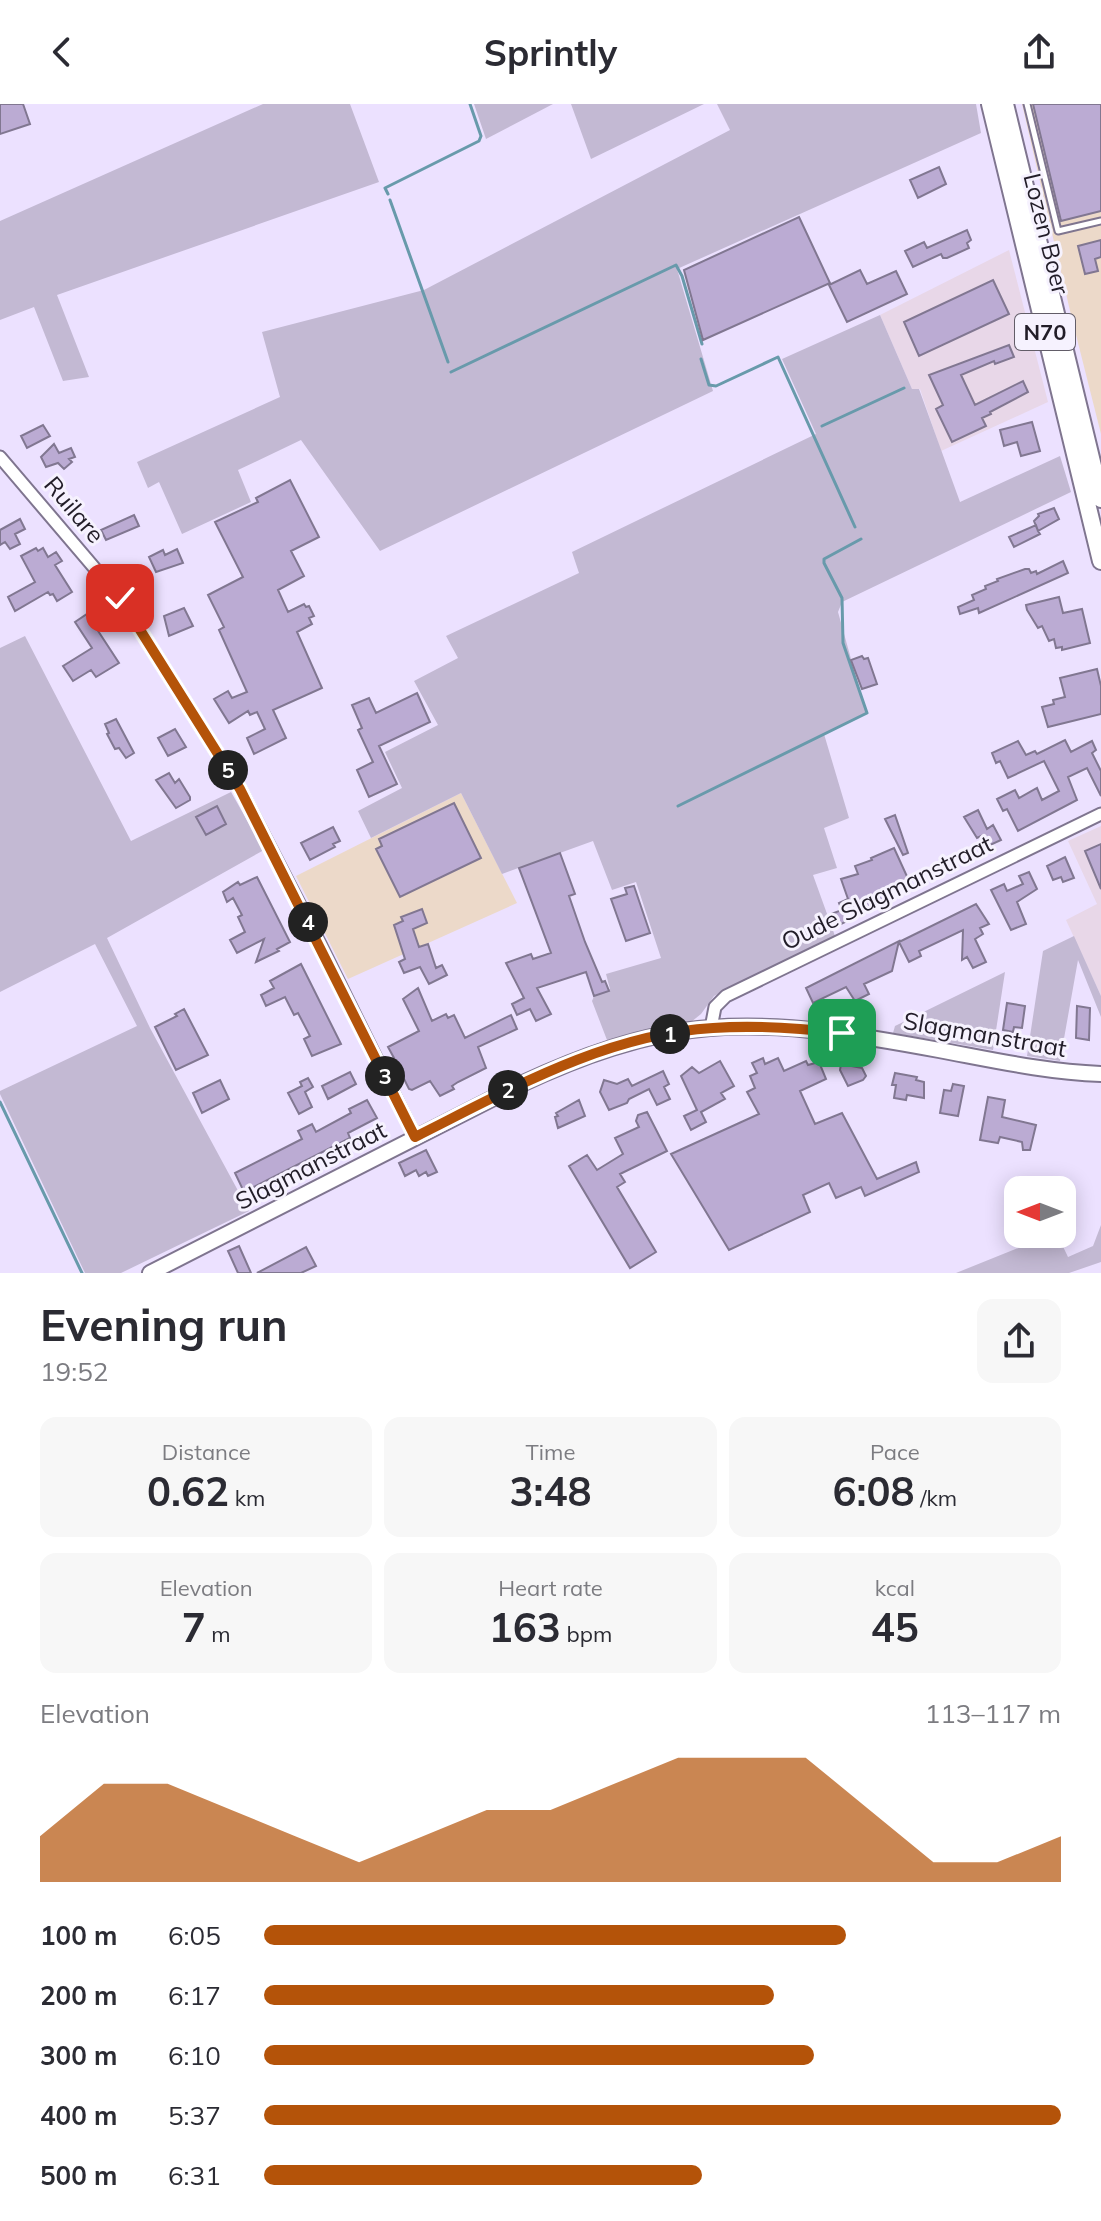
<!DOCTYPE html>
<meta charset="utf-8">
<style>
body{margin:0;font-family:Mulish,sans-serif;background:#f7f7f7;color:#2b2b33;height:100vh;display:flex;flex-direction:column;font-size:30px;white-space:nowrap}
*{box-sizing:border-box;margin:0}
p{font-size:26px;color:#7c7c81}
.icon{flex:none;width:44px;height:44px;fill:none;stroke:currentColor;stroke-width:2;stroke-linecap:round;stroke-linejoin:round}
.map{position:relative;height:1169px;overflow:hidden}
.panel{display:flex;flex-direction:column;background:#fff;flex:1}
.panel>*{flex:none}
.needle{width:52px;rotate:270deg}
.buttons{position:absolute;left:1004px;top:1072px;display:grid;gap:16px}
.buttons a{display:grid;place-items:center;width:72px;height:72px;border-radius:16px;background:#fff;box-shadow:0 4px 20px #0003;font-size:40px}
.pin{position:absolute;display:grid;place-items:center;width:68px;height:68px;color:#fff;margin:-34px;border-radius:16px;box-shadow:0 4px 12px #0006}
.km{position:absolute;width:40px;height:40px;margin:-20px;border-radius:50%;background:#222;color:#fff;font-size:22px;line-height:40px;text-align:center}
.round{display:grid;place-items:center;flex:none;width:84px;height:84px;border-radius:16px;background:#f7f7f7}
.overview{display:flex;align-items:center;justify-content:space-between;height:136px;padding:0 40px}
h1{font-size:44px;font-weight:700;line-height:60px}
.stats{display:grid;grid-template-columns:repeat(3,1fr);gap:12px;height:136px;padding:8px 40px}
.stats div{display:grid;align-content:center;border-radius:16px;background:#f7f7f7;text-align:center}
.stats b{font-size:40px;font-weight:700}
.stats small{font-size:22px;font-weight:400}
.stats p{font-size:22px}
.chart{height:224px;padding:16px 40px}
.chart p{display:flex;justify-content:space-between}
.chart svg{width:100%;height:144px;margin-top:8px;fill:#b45309;opacity:.7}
ul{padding:0 40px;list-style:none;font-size:26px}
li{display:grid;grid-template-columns:128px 96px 1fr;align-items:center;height:60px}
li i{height:20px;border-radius:10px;background:#b45309}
header{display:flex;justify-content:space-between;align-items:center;height:104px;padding:0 40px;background:#fff;font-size:36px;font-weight:700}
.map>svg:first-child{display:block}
.commercial{fill:#e8d7e8}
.industrial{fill:#ecd9c9}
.green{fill:#c3b9d3}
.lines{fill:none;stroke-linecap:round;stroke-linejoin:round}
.stream{stroke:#689aab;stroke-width:3}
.building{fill:#bbabd3;stroke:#817791;stroke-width:2}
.service-casing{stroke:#7f758f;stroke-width:9}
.minor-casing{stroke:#7f758f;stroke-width:15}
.secondary-casing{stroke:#7f758f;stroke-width:18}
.primary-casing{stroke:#7f758f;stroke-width:20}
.service{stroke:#fff;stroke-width:5}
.minor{stroke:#fff;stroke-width:11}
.secondary{stroke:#fff;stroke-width:14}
.primary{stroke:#fff;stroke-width:16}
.route-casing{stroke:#fff;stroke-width:16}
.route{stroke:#b45309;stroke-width:10}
.labels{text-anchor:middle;stroke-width:6;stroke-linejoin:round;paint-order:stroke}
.shield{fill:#f6f2fe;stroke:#625d68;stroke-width:2}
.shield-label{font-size:22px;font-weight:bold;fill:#221d28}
.street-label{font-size:24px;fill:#221d28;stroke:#f6f2fe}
</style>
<header><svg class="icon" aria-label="back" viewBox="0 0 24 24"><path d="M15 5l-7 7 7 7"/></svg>Sprintly<svg class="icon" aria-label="share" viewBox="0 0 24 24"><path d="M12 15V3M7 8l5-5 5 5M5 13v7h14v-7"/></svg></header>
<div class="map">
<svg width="1101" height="1169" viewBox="0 0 1101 1169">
<rect width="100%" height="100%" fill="#ece1ff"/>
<path class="commercial" d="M1009,146L1048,298L941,347L920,285H912L880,211Z
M1101,722V892L1066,816L1097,800L1068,737Z"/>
<path class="industrial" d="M1022,0H1101V330L1071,211Z
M461,689L517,799L348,875L296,772Z"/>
<path class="green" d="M263,0H350L379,78L57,191L89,273L63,277L34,203L0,216V117Z
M474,0H553L486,35Z
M571,0H704L591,55Z
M717,0H976L981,29L677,165L713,287L380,447L301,336L238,366L251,398L182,430L159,378L148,384L137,358L280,293L262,228L424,186L730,26Z
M880,211L912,285H919L960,398L1060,352L1071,388L842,498L838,508L866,609L824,630L849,714L824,724L837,764L813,771L835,832L714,892L701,910L691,918L607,936L592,897L595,890L610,885L606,870L661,854L636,778L612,786L593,737L502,770L461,689L371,734L358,707L402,684L385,648L438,621L414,577L458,554L446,532L579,469L572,448L816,330L782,255Z
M25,532L131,737L231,688L264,746L107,834L150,924L249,1107L121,1169H85L0,990V987L137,922L95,840L0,888V544Z
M1074,832L1101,892V913L1078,856L1060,957L1027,952L1043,847Z
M1005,868L993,946L893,929L895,922Z
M1101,1121V1158L1069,1169H956L1053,1130H1057L1068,1153L1093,1142Z"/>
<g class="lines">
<path class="stream" d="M388,90L385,84L479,37L481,32L470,0
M390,96L448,258
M701,255L709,281L716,282L778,253L855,423
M451,268L676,161L682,172L702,240
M822,322L904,284
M678,702L867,609L843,539L842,494L824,459V455L861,435
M0,998L82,1169"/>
</g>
<path class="building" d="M0,0H23L30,20L0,30Z
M1033,0H1101V107L1061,117Z
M939,63L946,80L918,94L910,76Z
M799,113L830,179L703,236L684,166Z
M967,126L971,136L967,139L969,144L947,154H943L941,150L913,163L905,147L924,138L927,144Z
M1101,136V153L1095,155L1098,167L1085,170L1078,142Z
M860,166L867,180L896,167L907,190L847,218L829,181Z
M993,176L1009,210L919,252L904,218Z
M1009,241L1014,253L995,260L994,257L961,271L975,301L1023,277L1028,288L990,308L991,310L982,314L986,322L952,338L936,305L943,301L929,271Z
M1032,318L1040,347L1021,352L1017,338L1004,342L1000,326Z
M43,321L50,332L27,344L21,332Z
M54,340L59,349L71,344L75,353L69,355L72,358L64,365L58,359L46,363L41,353Z
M290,376L319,433L291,447L304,472L278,486L288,508L304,500L306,503L309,502L314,512L309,514L312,520L297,528L322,584L273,606L286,634L254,650L247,634L265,625L257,608L250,611L248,607L229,619L214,595L228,587L232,594L247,588L219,526L224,523L208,491L243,473L215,418L258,398L256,394Z
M1054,404L1059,415L1038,427L1040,430L1014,443L1009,433L1036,421L1038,427L1034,417L1039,412L1038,410Z
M134,411L139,422L106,436L101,426Z
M20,415L25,425L15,430L20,440L10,445L5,438L0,441V426Z
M36,444L38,447L43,444L48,453L56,448L62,457L55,461L72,488L57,497L53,490L50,491L48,488L15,507L8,493L35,478L21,452Z
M177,445L183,459L156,468L149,453L163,446L165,451Z
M1063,457L1068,469L979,509L978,504L960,510L958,503L974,496L972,491L986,485L985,482L998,477L997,475L1025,465H1029L1031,469L1036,467L1037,470Z
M1059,493L1063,509L1082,505L1090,539L1062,546V543L1056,544L1054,535L1049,537L1042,522L1038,524L1027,506L1026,501Z
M184,504L193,522L169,532L164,512Z
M87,510L119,559L96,573L91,566L73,577L63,562L92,544L75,518Z
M862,552L864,555L868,554L877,580L862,585L851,556Z
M1097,565L1101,582V610L1048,623L1042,603L1054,600L1053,596L1065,593L1060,574Z
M417,589L430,618L379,642L397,680L369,693L357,666L373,658L358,626L362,624L352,601L369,594L376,609Z
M116,615L134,649L126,654L119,644L115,645L107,630L109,629L105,620Z
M175,625L186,643L168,652L158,634Z
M1065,636L1071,648L1092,637L1096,646L1092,649L1101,667V692L1087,664L1068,673L1077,696L1018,727L1007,705L1003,707L997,695L1015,686L1019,694L1037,684L1042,696L1059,687L1044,657L1008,674L1000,657L996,659L992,649L1018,637L1026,651L1035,647L1037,650Z
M169,669L175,679L179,675L190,693V696L176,704L156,676Z
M454,699L481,754L400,793L376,745L382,742L379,735Z
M217,702L226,720L206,731L196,713Z
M978,706L987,725L993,721L1001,736L988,742L983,731L977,734L964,713Z
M895,711L908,749L903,751L885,715Z
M333,723L340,737L333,740L335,743L310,756L301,739Z
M1101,740V785L1085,747Z
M894,744L910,779L896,785L899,792L837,822L831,810L842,806L839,799L848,795L841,775L858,770L855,762L872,756L871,754Z
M560,749L575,790L569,792L585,838L602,878L605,877L609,887L594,892L586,868L537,884L551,910L536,917L530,905L517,911L512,900L524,894L506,859L531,850L533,855L551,849L519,764Z
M1065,753L1074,774L1063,778L1061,773L1053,776L1047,762Z
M1029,768L1037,785L1017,798L1026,820L1011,826L991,786L1004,780L1007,787L1023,780L1019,772Z
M257,773L290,838L277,845L279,847L256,858L264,835L237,849L230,836L245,828L238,813L242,811L233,794L227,798L223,788L238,778L240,781Z
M634,782L650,829L626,837L611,795L627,790L625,784Z
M976,800L989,820L980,824L983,830L975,835L986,858L973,864L967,853L962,856L963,826L919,847L921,852L909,858L899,838Z
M422,805L427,819L413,825L419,843L428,840L436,864L442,861L447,871L429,880L420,863L404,869L399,858L405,855L394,821L403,817L401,813Z
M899,837L892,867L864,880L869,890L855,897L846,883L813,899L806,884Z
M301,860L341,940L312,952L304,935L310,932L298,909L294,911L285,893L266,902L261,891L274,884L270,877Z
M418,884L432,917L446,910L448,914L454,911L465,934L511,911L517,925L478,943L486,964L458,978L452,982L454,985L440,992L430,977L412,986L409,985L402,971L397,974L389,957L394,954L388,943L419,927L403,895Z
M1007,899L1025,902L1022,924L1014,923L1013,928L1003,926Z
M1077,902L1090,904L1089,936L1076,934Z
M184,905L208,951L176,966L155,923L177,912L175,910Z
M763,954L765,960L778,954L784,967L806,957L808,961L819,958L826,975L800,987L815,1020L842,1009L877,1075L916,1058L919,1068L865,1092L861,1083L836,1094L829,1079L803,1091L810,1108L729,1146L671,1050L759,1010L747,988L755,984L750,972L757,969L752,959Z
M720,957L734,982L721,989L725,995L701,1008L706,1018L691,1026L684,1012L697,1006L681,972L692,963L699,969Z
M841,960L862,964L866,972L863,976L848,982L840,966Z
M663,967L669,980L664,983L670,995L657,1001L649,985L629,995L627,999L609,1006L600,988L604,976L617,980L628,975L632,982Z
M350,968L356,980L328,995L322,982Z
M895,969L917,973L916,976L924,978V994L907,991L906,996L894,994L896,981H892Z
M308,974L313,983L305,988L312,1003L299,1010L288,989L302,982L300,978Z
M220,976L229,995L202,1009L193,989Z
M953,980L964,982L958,1012L940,1009L944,986L951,987Z
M988,993L1005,996L1002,1013L1036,1021L1030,1046H1023L1022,1038L1000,1033L998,1039L980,1036Z
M367,996L377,1014L348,1029L350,1034L244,1088L235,1069L302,1035L298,1027L312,1020L316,1028L351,1009L349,1005Z
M579,996L585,1012L558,1024L555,1013L558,1012L556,1009Z
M647,1008L667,1047L620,1070L625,1078L617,1083L656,1148L630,1164L569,1062L587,1051L597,1066L623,1050L615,1034L639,1023L636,1017L638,1011Z
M426,1046L437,1068L428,1072L426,1068L419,1072L416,1066L405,1072L399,1059Z
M239,1142L251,1169H238L228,1147Z
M306,1143L316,1162L301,1169H257Z"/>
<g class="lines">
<defs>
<path id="service" d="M1027,0L1058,127L1101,117"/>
<path id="minor" d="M0,353L120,494L218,650L240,685L320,840L415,1033
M711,924L715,903L726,892L1101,710"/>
<path id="secondary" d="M150,1169L519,981C579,953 643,929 710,924C787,918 863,932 939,946C993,956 1046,968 1101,970"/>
<path id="primary" d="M990,0L1101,457
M1005,0L1101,395"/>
</defs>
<use href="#service" class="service-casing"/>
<use href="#minor" class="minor-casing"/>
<use href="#secondary" class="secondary-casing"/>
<use href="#primary" class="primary-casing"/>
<use href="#service" class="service"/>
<use href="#minor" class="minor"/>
<use href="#secondary" class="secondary"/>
<use href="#primary" class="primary"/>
</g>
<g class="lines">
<defs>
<path id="route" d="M120,494L240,685L415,1033C509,986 606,930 713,924C756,921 799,924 842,929"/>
</defs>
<use href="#route" class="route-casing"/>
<use href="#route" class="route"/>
</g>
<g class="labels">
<rect class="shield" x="1015" y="210" width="60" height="36" rx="6"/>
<g class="shield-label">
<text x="1045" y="236">N70</text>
</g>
<g class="street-label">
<text transform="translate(1046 130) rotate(76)" y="8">Lozen Boer</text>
<text transform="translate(74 406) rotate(50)" y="8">Ruilare</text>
<text transform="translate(887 789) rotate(-26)" y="8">Oude Slagmanstraat</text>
<text transform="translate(985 931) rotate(10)" y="8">Slagmanstraat</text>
<text transform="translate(311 1062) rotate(-27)" y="8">Slagmanstraat</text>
</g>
</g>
</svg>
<div class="buttons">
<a><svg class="needle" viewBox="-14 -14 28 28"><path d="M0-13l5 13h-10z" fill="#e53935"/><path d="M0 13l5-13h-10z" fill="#7c7c81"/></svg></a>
</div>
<div class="pin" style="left:842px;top:929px;background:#1e9e55"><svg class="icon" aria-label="arrive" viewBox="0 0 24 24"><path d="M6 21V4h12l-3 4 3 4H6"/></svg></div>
<div class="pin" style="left:120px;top:494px;background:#d93025"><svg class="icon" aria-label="check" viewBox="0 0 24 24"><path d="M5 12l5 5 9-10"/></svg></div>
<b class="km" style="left:670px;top:930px">1</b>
<b class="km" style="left:508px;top:986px">2</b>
<b class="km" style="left:385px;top:972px">3</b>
<b class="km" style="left:308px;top:818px">4</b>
<b class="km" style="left:228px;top:666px">5</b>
</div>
<section class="panel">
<div class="overview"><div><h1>Evening run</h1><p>19:52</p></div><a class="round"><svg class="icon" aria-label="share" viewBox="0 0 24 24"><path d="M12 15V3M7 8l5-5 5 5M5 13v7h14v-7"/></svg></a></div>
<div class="stats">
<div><p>Distance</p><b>0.62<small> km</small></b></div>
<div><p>Time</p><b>3:48</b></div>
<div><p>Pace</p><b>6:08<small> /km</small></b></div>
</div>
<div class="stats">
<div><p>Elevation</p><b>7<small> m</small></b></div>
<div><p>Heart rate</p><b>163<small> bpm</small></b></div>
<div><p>kcal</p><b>45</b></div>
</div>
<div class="chart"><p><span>Elevation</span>113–117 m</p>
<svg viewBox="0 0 160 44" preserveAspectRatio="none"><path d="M0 44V30L10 14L20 14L30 22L40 30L50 38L60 30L70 22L80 22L90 14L100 6L110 6L120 6L130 22L140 38L150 38L160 30V44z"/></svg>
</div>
<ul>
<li><b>100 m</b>6:05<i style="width:73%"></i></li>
<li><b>200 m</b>6:17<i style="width:64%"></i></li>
<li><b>300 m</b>6:10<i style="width:69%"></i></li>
<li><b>400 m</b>5:37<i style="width:100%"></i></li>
<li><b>500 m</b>6:31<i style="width:55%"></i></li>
</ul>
</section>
